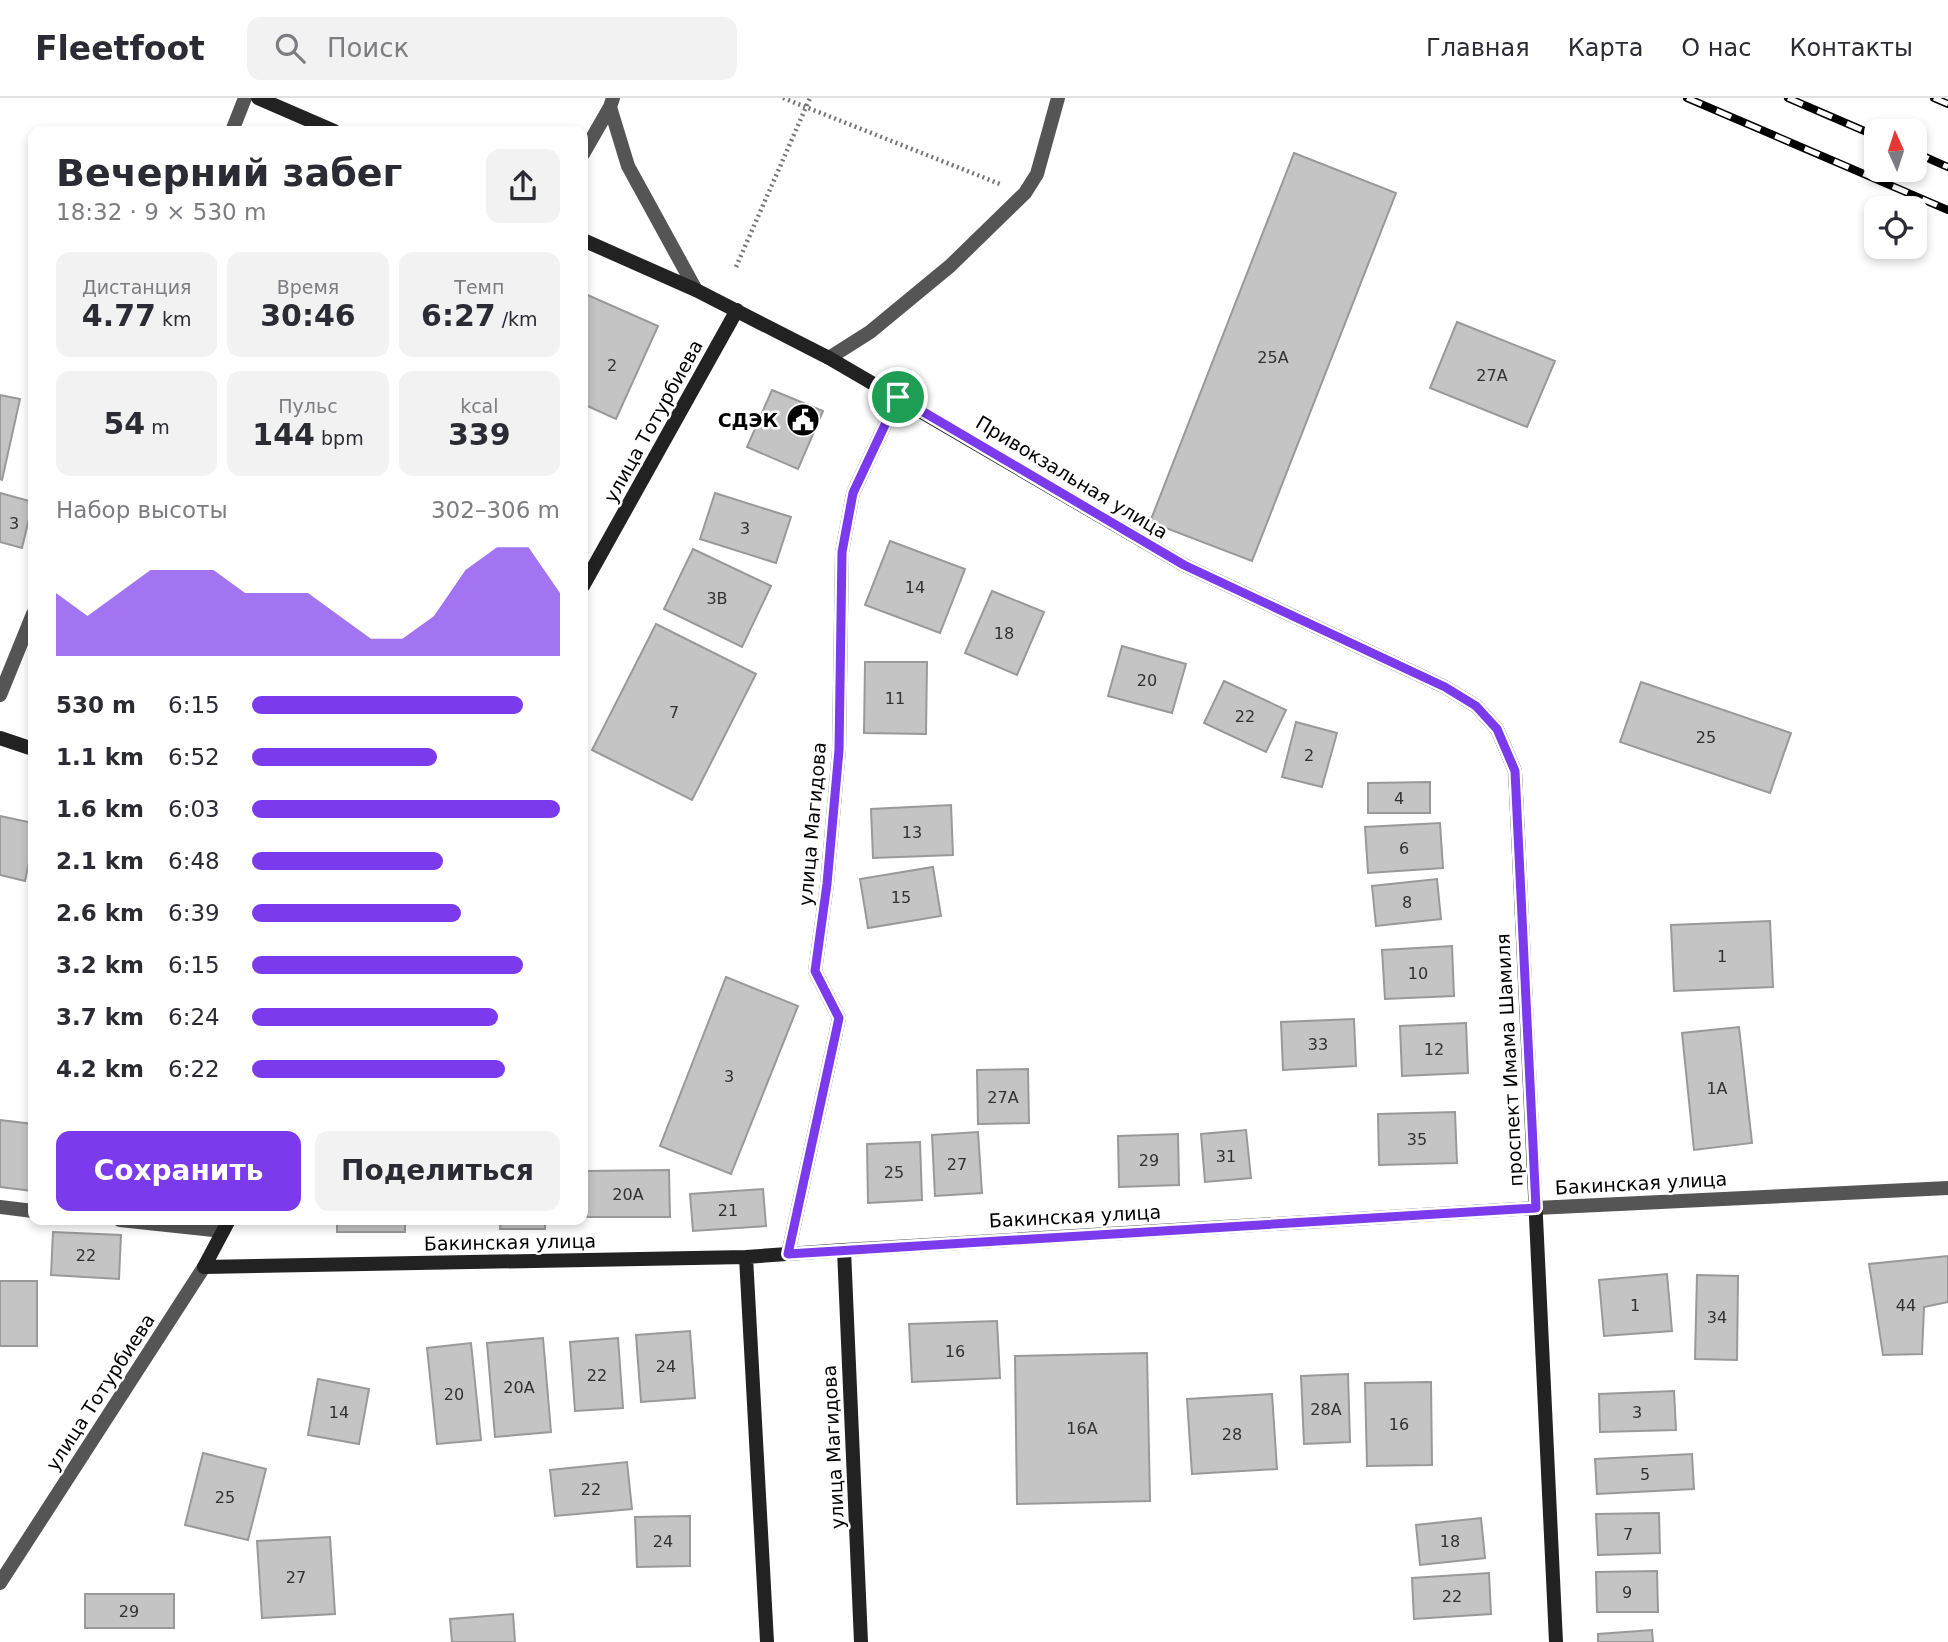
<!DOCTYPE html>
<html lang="ru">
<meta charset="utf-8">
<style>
body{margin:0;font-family:"DejaVu Sans",sans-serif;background:#f2f2f3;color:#2b2b33;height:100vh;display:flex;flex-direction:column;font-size:26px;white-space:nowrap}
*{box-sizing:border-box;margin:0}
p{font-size:23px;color:#7c7c81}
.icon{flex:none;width:38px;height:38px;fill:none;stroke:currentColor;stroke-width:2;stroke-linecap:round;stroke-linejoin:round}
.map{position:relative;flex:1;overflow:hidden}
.side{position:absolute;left:28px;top:28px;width:560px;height:1099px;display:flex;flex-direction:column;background:#fff;border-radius:14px;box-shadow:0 4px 10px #0003}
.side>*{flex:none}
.needle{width:46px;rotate:357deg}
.buttons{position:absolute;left:1864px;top:21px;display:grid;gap:14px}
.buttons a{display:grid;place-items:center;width:63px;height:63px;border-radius:14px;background:#fff;box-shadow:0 4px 10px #0003;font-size:35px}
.pin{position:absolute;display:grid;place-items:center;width:60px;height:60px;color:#fff;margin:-30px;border:4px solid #fff;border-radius:50%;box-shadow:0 2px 7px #0007}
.round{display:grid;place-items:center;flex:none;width:74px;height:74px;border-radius:14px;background:#f2f2f3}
.summary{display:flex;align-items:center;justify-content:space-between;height:119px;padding:0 28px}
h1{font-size:38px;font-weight:700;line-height:52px}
.figures{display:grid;grid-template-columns:repeat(3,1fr);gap:10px;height:119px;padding:7px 28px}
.figures div{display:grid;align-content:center;border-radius:14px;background:#f2f2f3;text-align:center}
.figures b{font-size:30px;font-weight:700}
.figures small{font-size:19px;font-weight:400}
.figures p{font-size:19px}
.chart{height:196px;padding:14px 28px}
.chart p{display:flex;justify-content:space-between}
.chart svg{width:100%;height:126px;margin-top:7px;fill:#7c3aed;opacity:.7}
.cta{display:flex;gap:14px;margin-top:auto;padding:14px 28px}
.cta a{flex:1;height:80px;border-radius:14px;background:#7c3aed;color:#fff;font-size:28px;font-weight:700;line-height:80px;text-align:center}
.cta a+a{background:#f2f2f3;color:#2b2b33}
ul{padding:0 28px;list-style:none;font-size:23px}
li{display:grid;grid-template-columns:112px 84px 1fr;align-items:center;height:52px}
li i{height:18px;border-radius:9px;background:#7c3aed}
header{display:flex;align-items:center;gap:42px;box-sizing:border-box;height:98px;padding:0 35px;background:#fff;border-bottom:2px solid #e1e1e2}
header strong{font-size:33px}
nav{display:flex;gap:38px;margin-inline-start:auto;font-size:24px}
.search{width:490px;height:63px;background:#f2f2f3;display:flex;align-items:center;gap:18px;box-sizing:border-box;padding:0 24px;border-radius:14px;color:#7c7c81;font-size:26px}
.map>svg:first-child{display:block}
.building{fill:#c4c4c4;stroke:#999;stroke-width:2}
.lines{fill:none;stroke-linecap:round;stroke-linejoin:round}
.path{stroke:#777;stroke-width:4.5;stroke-dasharray:2 3.5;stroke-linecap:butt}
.minor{stroke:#555;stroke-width:14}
.secondary{stroke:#222;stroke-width:14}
.rail-casing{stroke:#000;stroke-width:8}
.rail{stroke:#fff;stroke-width:5;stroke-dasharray:16;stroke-linecap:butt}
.route-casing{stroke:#fff;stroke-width:14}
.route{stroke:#7c3aed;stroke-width:9}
.labels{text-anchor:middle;stroke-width:5;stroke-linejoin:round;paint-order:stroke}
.number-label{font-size:16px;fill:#313131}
.poi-label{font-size:19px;font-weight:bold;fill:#000;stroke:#fff;text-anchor:end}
.street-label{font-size:19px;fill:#000;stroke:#fff}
</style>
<header>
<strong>Fleetfoot</strong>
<div class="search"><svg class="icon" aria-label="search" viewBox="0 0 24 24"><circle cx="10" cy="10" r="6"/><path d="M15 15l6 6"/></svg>Поиск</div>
<nav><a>Главная</a><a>Карта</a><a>О нас</a><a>Контакты</a></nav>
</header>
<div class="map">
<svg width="1948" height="1544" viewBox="0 0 1948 1544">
<rect width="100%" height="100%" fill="#fff"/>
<path class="building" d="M1294,55L1396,95L1252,463L1150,424Z
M583,195L658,228L616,321L583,306Z
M1457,224L1555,263L1527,329L1430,290Z
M772,292L823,313L798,371L747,349Z
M0,297L20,301L2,382L0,381Z
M0,395L33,404L22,450L0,444Z
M715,395L791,419L776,465L700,441Z
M890,443L965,471L940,535L865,507Z
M693,451L771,488L742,549L664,511Z
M992,493L1044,514L1017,577L965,555Z
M656,526L756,576L692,702L592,652Z
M1122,548L1186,566L1172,615L1108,598Z
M865,564H927L926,636L864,635Z
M1224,583L1286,612L1266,654L1204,625Z
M1641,584L1791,635L1770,695L1620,644Z
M1296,624L1337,635L1322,689L1282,679Z
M1430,684V715H1368V685Z
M951,707L953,757L873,760L871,711Z
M0,718L33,725V746L25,783L0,777Z
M1440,725L1443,770L1368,775L1365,729Z
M933,769L941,818L868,830L860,781Z
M1437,781L1441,821L1376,828L1372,788Z
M1770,823L1773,889L1674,893L1671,827Z
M1452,848L1454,898L1385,901L1382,852Z
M726,879L798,908L731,1076L660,1048Z
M1354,921L1356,968L1283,972L1281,924Z
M1466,925L1468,975L1402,978L1400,928Z
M1739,929L1752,1045L1694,1052L1682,935Z
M1028,971L1029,1025L978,1026L977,972Z
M1455,1014L1457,1065L1379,1067L1378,1016Z
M0,1022L33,1026V1093L0,1089Z
M1246,1032L1251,1080L1205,1084L1201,1036Z
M978,1034L982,1095L935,1098L932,1037Z
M1178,1036L1179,1087L1119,1089L1118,1038Z
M920,1044L922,1102L868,1105L867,1046Z
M669,1072L670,1119H587V1073Z
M763,1091L766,1128L693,1133L690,1096Z
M337,1122H405V1134H337Z
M501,1122H545V1131H500Z
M53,1134L121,1137L119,1181L51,1177Z
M1948,1158V1204L1924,1209L1922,1256L1883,1257L1869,1166Z
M1667,1176L1672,1233L1604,1238L1599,1182Z
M1697,1177L1738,1178L1737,1262L1695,1261Z
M0,1183H37V1248H0Z
M997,1223L1000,1280L912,1284L909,1226Z
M690,1233L695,1300L641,1304L636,1237Z
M543,1240L551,1334L495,1339L487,1245Z
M618,1240L623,1310L575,1313L570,1244Z
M471,1245L481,1342L437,1346L427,1250Z
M1147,1255L1150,1403L1017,1406L1015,1258Z
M1348,1276L1350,1344L1304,1346L1301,1278Z
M318,1281L369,1291L359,1346L308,1337Z
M1431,1284L1432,1367L1367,1368L1365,1285Z
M1674,1293L1676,1332L1600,1334L1599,1296Z
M1272,1296L1277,1371L1192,1376L1187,1301Z
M203,1355L266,1371L248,1442L185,1427Z
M1692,1356L1694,1391L1597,1396L1595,1361Z
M627,1364L632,1411L555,1418L550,1372Z
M1659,1415L1660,1455L1598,1457L1596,1416Z
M690,1418V1468L637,1469L635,1419Z
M1481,1420L1485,1460L1420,1467L1416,1427Z
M330,1439L335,1516L262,1520L257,1443Z
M1657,1473L1658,1514H1597L1596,1474Z
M1489,1475L1491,1516L1414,1521L1412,1480Z
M85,1496H174V1530H85Z
M513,1516L515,1544H452L450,1521Z
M1652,1532L1653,1544H1598V1536Z"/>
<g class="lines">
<path class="path" d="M783,0L1000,86
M736,169L810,0"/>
<path class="minor" d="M613,0L610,9L628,68L696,192
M232,33L245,0
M583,56L610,9
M829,260L870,234L950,168L1025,95L1037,76L1058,0
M0,597L33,516
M0,1109L33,1113
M120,1122L223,1133
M844,1152L1536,1110L1948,1090
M788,1156L839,920L815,873L827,786L839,652L842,454L853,395L898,299
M0,1485L204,1169"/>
<path class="secondary" d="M258,0L334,33
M583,142L696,192L829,260L1184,467L1445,589L1476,608L1497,631L1515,673L1556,1544
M583,488L737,212
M0,640L33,651
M229,1122L204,1169L746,1159L844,1152L861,1544
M746,1159L767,1544"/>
<defs>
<path id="rail" d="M1687,0L1948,112
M1788,0L1876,38
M1934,0L1948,6
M1914,54L1948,69"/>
</defs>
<use href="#rail" class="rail-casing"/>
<use href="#rail" class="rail"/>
</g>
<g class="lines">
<defs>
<path id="route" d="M898,299L1184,467L1445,589L1476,608L1497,631L1515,673L1536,1110L788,1156L839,920L815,873L827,786L839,652L842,454L853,395Z"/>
</defs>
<use href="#route" class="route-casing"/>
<use href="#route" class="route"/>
</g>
<defs>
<symbol id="civic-disc" viewBox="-11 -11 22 22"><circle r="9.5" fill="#000" stroke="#fff"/><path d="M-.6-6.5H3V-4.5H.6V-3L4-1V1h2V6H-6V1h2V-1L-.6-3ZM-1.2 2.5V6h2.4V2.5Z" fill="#fff"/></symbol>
</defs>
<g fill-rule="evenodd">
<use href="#civic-disc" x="784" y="303" width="38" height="38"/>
</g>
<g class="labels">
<g class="number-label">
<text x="1273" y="265">25А</text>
<text x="612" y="273">2</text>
<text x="1492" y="283">27А</text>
<text x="14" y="431">3</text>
<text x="745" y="436">3</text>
<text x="915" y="495">14</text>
<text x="717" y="506">3В</text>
<text x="1004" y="541">18</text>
<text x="1147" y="588">20</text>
<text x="895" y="606">11</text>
<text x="674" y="620">7</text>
<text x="1245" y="624">22</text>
<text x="1706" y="645">25</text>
<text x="1309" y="663">2</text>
<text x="1399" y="706">4</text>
<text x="912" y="740">13</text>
<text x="1404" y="756">6</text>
<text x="901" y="805">15</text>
<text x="1407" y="810">8</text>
<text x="1722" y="864">1</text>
<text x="1418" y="881">10</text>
<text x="1318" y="952">33</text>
<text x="1434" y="957">12</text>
<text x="729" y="984">3</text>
<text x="1717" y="996">1А</text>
<text x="1003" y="1005">27А</text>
<text x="1417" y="1047">35</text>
<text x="1226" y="1064">31</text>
<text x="1149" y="1068">29</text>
<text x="957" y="1072">27</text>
<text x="894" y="1080">25</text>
<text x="628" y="1102">20А</text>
<text x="728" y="1118">21</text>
<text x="86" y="1163">22</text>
<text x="1635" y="1213">1</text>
<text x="1906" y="1213">44</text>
<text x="1717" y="1225">34</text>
<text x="955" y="1259">16</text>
<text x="666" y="1274">24</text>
<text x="597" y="1283">22</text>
<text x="519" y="1295">20А</text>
<text x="454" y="1302">20</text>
<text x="1326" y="1317">28А</text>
<text x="339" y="1320">14</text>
<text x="1637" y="1320">3</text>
<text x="1399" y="1332">16</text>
<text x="1082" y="1336">16А</text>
<text x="1232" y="1342">28</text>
<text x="1645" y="1382">5</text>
<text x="591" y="1397">22</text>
<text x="225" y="1405">25</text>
<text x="1628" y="1442">7</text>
<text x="663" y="1449">24</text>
<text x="1450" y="1449">18</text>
<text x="296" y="1485">27</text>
<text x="1627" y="1500">9</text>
<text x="1452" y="1504">22</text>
<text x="129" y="1519">29</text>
</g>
<g class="poi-label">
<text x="778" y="329">СДЭК</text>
</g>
<g class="street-label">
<text transform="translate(653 323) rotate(-61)" y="7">улица Тотурбиева</text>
<text transform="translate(1072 379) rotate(31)" y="7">Привокзальная улица</text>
<text transform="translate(812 726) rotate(-85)" y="7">улица Магидова</text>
<text transform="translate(1509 962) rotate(-93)" y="7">проспект Имама Шамиля</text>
<text transform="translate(1641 1085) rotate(-3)" y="7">Бакинская улица</text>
<text transform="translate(1075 1118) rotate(-3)" y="7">Бакинская улица</text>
<text transform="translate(510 1144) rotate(-1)" y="7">Бакинская улица</text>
<text transform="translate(100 1294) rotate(-57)" y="7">улица Тотурбиева</text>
<text transform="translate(833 1349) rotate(-93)" y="7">улица Магидова</text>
</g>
</g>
</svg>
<div class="buttons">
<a><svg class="needle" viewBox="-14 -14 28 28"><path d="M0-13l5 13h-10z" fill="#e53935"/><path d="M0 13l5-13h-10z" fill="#7c7c81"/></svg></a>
<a><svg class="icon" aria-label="locate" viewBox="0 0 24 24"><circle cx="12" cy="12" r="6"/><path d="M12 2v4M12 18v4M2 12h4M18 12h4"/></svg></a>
</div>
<div class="pin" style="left:898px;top:299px;background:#1e9e55"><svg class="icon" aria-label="arrive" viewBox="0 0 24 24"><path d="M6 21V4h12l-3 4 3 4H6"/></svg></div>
<section class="side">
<div class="summary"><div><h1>Вечерний забег</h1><p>18:32 · 9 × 530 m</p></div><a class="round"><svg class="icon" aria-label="share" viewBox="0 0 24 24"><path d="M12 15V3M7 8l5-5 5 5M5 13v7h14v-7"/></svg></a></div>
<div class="figures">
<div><p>Дистанция</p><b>4.77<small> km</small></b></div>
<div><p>Время</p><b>30:46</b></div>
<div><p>Темп</p><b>6:27<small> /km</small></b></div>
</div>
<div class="figures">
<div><b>54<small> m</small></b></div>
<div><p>Пульс</p><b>144<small> bpm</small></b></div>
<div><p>kcal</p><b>339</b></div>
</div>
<div class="chart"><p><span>Набор высоты</span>302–306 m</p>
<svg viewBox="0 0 160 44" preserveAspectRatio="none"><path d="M0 44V22L10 30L20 22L30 14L40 14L50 14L60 22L70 22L80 22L90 30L100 38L110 38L120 30L130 14L140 6L150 6L160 22V44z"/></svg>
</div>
<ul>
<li><b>530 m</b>6:15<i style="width:88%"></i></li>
<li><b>1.1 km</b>6:52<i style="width:60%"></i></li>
<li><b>1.6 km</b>6:03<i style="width:100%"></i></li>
<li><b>2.1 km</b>6:48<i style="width:62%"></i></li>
<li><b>2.6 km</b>6:39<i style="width:68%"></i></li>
<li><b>3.2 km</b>6:15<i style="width:88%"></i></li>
<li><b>3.7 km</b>6:24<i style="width:80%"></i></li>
<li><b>4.2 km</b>6:22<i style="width:82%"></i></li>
</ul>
<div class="cta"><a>Сохранить</a><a>Поделиться</a></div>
</section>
</div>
